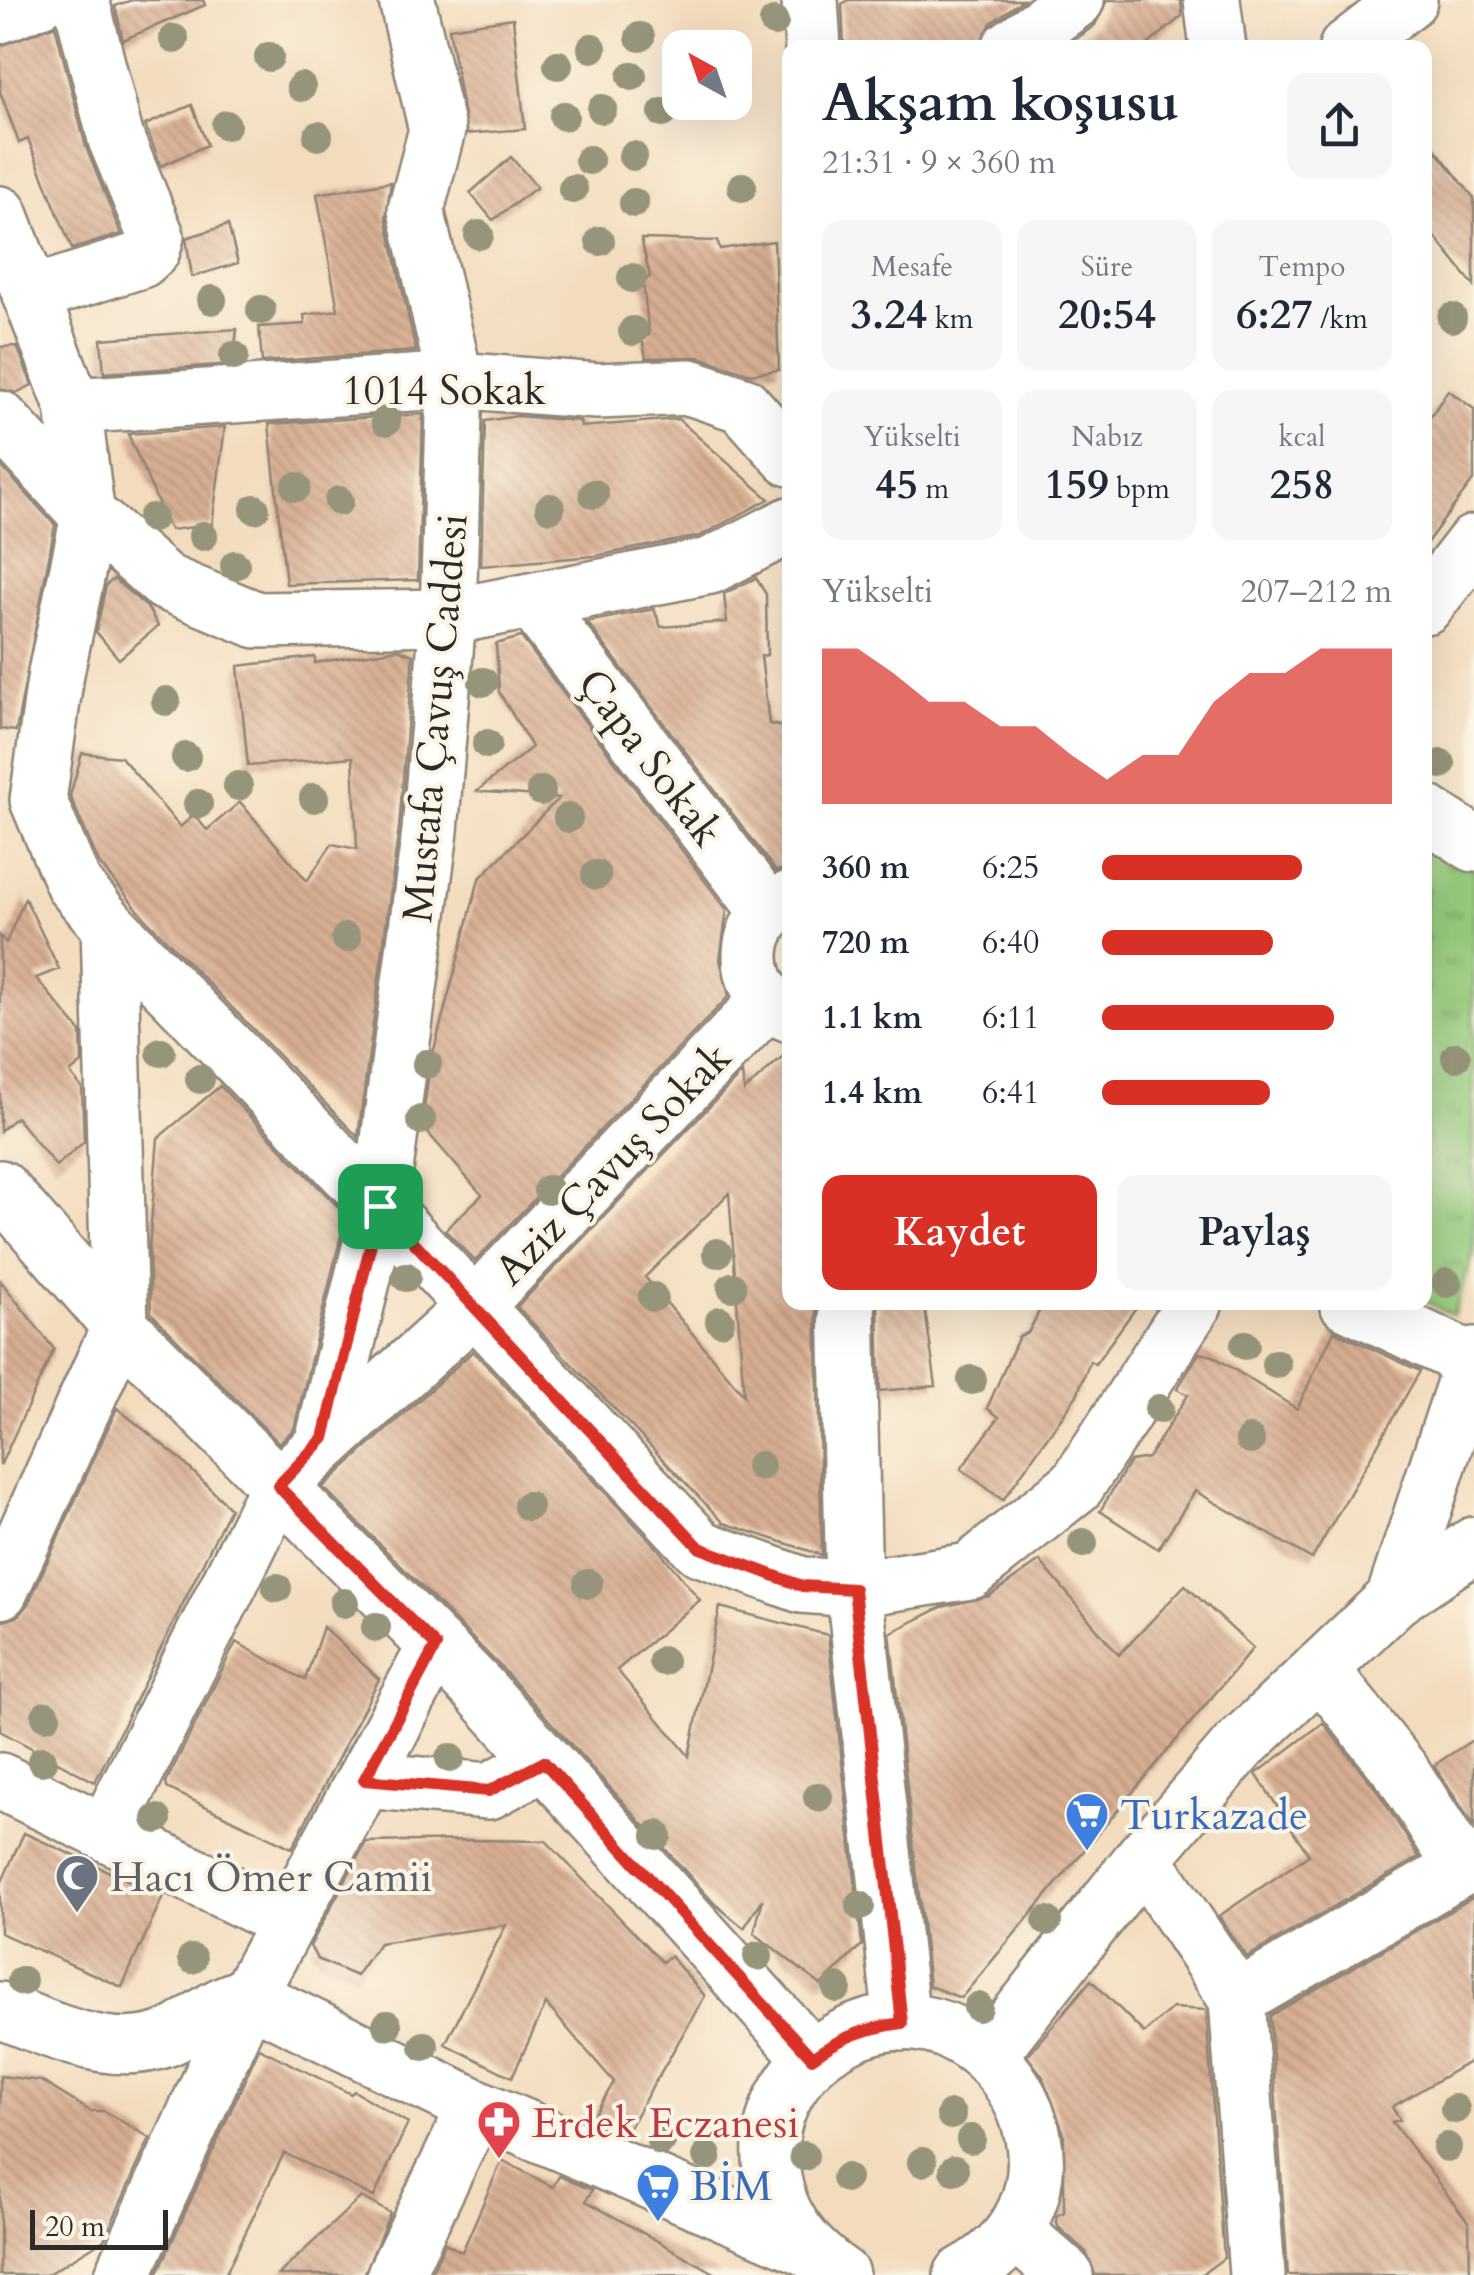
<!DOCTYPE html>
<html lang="tr">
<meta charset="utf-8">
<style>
body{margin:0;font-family:Cardo,serif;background:#f6f6f7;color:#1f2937;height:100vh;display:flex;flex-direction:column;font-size:38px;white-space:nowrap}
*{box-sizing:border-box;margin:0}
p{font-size:32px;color:#747a83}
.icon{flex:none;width:55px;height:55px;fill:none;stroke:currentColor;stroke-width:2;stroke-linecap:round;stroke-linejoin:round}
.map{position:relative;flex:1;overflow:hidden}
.side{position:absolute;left:782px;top:40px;width:650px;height:1270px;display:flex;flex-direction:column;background:#fff;border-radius:20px;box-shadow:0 10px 40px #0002}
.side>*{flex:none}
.needle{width:65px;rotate:320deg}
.buttons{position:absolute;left:662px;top:30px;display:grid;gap:20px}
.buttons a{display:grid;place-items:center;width:90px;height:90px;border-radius:20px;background:#fff;box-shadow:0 10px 40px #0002;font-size:50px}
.scale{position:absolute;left:30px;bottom:25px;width:138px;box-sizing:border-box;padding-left:10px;border:5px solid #2b2b2b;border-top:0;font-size:28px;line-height:35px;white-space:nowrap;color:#2b2b2b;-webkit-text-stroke:8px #fcf5e5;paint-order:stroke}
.pin{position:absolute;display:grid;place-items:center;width:85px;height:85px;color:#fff;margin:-42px;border-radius:20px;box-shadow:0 5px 15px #0006}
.round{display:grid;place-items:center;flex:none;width:105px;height:105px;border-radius:20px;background:#f6f6f7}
.overview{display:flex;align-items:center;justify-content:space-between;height:170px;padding:0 40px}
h1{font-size:55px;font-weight:700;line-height:75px}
.figures{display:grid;grid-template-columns:repeat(3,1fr);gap:15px;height:170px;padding:10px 40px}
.figures div{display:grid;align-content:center;border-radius:20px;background:#f6f6f7;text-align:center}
.figures b{font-size:42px;font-weight:700}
.figures small{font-size:28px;font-weight:400}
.figures p{font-size:28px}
.chart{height:280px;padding:20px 40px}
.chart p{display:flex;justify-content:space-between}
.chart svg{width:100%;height:180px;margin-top:10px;fill:#d93025;opacity:.7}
.cta{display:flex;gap:20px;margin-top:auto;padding:20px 40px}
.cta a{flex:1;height:115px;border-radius:20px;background:#d93025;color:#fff;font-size:40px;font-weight:700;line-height:115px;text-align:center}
.cta a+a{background:#f6f6f7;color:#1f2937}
ul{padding:0 40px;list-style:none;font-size:32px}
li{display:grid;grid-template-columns:160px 120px 1fr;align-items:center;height:75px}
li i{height:25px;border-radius:12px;background:#d93025}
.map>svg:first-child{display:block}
.park{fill:url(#park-tufts);stroke:#607a53;stroke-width:2.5}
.building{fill:url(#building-back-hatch);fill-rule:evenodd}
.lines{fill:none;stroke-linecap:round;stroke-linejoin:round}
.minor-casing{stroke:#8f8474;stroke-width:60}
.major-casing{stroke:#8f8474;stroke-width:60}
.minor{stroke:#fff;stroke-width:55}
.major{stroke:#fff;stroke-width:55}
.tree{fill:#96947a}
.route-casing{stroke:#fff;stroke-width:20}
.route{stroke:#d93025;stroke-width:12}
.labels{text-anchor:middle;stroke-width:8;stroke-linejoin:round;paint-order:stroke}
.street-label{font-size:42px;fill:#2b2b2b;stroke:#fcf5e5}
.shop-label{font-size:42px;fill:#366cbe;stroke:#fcf5e5;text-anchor:start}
.worship-label{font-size:42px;fill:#5b616d;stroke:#fcf5e5;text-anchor:start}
.health-label{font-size:42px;fill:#be3a42;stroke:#fcf5e5;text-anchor:start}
</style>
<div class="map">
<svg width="1474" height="2275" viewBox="0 0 1474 2275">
<defs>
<pattern id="park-tufts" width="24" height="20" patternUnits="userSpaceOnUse" patternTransform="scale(2.5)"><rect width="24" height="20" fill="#94c97b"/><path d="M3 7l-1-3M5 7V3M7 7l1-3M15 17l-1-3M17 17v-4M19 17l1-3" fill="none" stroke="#79a365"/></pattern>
<pattern id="building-back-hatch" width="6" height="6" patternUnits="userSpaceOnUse" patternTransform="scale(2.5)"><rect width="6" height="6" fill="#d9af93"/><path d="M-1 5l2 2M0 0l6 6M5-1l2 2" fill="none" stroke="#b08f78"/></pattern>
</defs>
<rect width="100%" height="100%" fill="#fcf5e5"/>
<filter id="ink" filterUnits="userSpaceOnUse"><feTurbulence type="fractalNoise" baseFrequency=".01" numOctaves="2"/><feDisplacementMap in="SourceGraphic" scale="20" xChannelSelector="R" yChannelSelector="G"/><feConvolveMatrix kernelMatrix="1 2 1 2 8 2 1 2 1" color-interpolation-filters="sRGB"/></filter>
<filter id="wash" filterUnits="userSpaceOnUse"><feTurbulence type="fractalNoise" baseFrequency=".0048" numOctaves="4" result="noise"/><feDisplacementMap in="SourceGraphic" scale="40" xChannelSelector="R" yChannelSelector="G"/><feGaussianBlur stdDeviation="2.25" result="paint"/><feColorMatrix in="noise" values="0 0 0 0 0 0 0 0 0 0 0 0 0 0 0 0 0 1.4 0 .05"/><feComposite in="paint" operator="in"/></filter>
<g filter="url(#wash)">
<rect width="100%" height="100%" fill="#f3dcbd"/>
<path class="park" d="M1425,836L1474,869V1254L1453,1316L1425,1301Z"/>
<g id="blocks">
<path class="building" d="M132,0H203L205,5L123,40L115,6Z
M849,0H1023L991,23L979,48H844L842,4Z
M1107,0H1181L1182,16L1144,48H1064L1095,25Z
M513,18L525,129L467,134L449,28Z
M55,25L86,147L121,234L72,249L28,139L19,143L0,92V46Z
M192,105L207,145L161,166L145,125Z
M1425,136L1474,198V286L1425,224Z
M511,157L537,187L493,220L470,193Z
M391,182L386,217L416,351L262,362L259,327L305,324L304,315L338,310L317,194Z
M228,225L238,263L192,277L186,238Z
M641,239L717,241L720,249L774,241L779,370L750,374L699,357L646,358L642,338L649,335L643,283L650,276Z
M237,329L233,364L104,373L101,339Z
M17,346L32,385L16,393L0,389V347Z
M1448,390L1474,409V479L1425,545V425Z
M423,414L418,580L286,584L269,424Z
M517,416L580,421L581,427L678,419L769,499L700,536L595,556L481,566L485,421Z
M225,427L212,525L170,530L128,434Z
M0,465L55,525L16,731L0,729Z
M756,578L766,594L767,655L761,656L769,724L790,728V868L776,871L587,622L654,609L661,627L727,622L724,594Z
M114,579L147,607L158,626L119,659L96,632L106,585Z
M521,637L727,910L720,960L729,996L475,1261L445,1230L482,1195L422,1126L430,1065L479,879L559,798L477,791L532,747L499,692L496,644Z
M398,649L413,655L399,828L358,1137L145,918L99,863L70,796L82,753L121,757L180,827L194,815L207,830L240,802L307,881L332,844L357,849L353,757L248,766L238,666L315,657V663Z
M25,898L59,969L36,978L81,1032L82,1063L70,1073L82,1088L84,1142L56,1166L16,1117L0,1131V936L6,943Z
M790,1050V1302H816L822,1555L724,1523L517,1307L742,1073L744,1091ZM729,1193L744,1395L645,1277Z
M220,1086L346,1215L294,1429L279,1443L151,1313L149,1249L158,1138Z
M0,1280L54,1349L0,1466Z
M878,1302H924L936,1386L880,1391Z
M1044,1302H1140L1095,1364L1090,1361L1077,1395L1003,1500L961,1469L999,1417L987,1408L1019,1336L1028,1333Z
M1334,1331L1420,1371L1312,1559L1195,1491L1158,1549L1100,1511L1130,1461L1148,1458L1188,1395L1177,1389L1199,1353L1213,1356L1297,1409Z
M473,1351L658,1549L700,1600L617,1670L689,1756L720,1607L828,1635L862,1945L821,1985L754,1933L763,1899L744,1928L715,1904L501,1667L323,1487Z
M117,1408L178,1457L230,1508L95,1782L0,1731V1622L17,1617L28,1604Z
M1040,1561L1119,1655L1185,1585L1253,1648L961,1998L929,1986L890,1633L942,1607L989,1596Z
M323,1627L379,1679L292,1848L167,1788L166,1782L236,1642L305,1680Z
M1323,1723L1377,1790L1419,1857L1247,1957L1219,1916L1309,1855L1256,1774Z
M1474,1739V1827L1434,1765Z
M24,1833L163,1896L122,1987L0,1933V1886Z
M473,1840L546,1841L662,1962L670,1956L705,1996L624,2136L590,2122L614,2082L546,2004L512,2077L445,2044L506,1925L379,1943L356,1976L317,1959L310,1946L366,1842Z
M1474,1897V2059L1392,2107L1400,2120L1392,2122L1469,2223L1470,2275H1288L1270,2016Z
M1091,1980L1144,2033L1172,2008L1206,2010L1224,2258L1201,2275H1095L1086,2252L1058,2227L1056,2216L1064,2212V2134L1042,2075L1027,2056Z
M259,2048L351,2094L354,2091L408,2123L374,2197L284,2153L225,2275H157Z
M0,2076L41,2081L90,2111H104L150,2138L104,2240L46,2275H0Z
M502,2160L553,2187L559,2176L592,2190L586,2201L718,2275H430L445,2243L462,2252Z
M361,2197L390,2213L364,2275H278Z"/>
</g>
</g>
<g filter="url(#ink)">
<use href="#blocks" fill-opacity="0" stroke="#8f8474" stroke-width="2.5"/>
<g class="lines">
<defs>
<path id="minor" d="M810,0L813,48
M1212,0L1218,48
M0,15L38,0
M1010,48L1076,0
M0,214L73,406L86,509
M30,295L141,260L152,250L156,236L116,139L81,0
M73,406L455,380L598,391L690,387L743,405L790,458
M533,602L768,912
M1425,606L1474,543
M1425,812L1474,844
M790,899C738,918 738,994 790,1014
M109,926L370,1195L700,1548L802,1585L854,1589L970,1571L1077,1485L1195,1302
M847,1302L854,1589L902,2023
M1347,1302L1474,1362
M324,1438L380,1207L430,831L448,617L455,380L416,210L437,130L407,0
M0,1591L120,1326L109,926L74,885L38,800L56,673L89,516
M1394,1599L1474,1545
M1320,1669L1402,1772L1463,1868
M364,1780L489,1791L544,1762
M0,1781L288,1922
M106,1832L278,1486L473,1308L768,1001
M1143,1858L1237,1999L1257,2275
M1237,1999L1474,1861
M123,2275L248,1996L436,1646
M395,2275L476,2107"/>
<path id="major" d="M1347,48L1409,0
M0,419L89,516L165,582L257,620L448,617L710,566L790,525
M0,1188L120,1326L478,1688L812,2058
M0,2010C55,2031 123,2065 180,2032C205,2017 218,2003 248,1996L476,2107L803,2246
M989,2054L1143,1858L1238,1747L1394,1599L1474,1355
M1014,2230L1065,2275
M841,2275C793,2242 768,2201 771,2141C773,2107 795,2071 822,2051C976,1939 1131,2184 962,2275"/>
</defs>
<use href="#minor" class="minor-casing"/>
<use href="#major" class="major-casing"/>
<use href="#minor" class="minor"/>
<use href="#major" class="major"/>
</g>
<g class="tree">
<circle cx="774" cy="22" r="15"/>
<circle cx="640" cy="37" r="15"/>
<circle cx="174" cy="39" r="15"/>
<circle cx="592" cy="48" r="15"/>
<circle cx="269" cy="57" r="15"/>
<circle cx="558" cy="65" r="15"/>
<circle cx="632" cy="76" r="15"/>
<circle cx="301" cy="87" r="15"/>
<circle cx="602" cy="109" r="15"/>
<circle cx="663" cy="113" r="15"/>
<circle cx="564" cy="116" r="15"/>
<circle cx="226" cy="125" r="15"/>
<circle cx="318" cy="136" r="15"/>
<circle cx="633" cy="156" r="15"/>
<circle cx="589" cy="160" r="15"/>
<circle cx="742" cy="187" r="15"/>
<circle cx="573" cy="189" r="15"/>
<circle cx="634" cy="203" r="15"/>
<circle cx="479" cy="235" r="15"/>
<circle cx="600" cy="241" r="15"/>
<circle cx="632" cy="278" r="15"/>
<circle cx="212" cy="300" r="15"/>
<circle cx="261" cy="310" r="15"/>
<circle cx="1452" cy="318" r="15"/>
<circle cx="633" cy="331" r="15"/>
<circle cx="234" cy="356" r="15"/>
<circle cx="386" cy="421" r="15"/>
<circle cx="296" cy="487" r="15"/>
<circle cx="594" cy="494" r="15"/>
<circle cx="339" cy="501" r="15"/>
<circle cx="550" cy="508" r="15"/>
<circle cx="255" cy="509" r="15"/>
<circle cx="152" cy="518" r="15"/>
<circle cx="203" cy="536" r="15"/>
<circle cx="235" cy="565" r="15"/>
<circle cx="483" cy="682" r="15"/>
<circle cx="166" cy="701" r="15"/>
<circle cx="487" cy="744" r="15"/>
<circle cx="186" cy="757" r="15"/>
<circle cx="1441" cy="764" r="15"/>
<circle cx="238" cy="786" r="15"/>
<circle cx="541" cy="791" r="15"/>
<circle cx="314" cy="798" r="15"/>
<circle cx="198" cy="804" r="15"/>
<circle cx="568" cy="818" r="15"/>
<circle cx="596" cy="875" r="15"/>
<circle cx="346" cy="938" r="15"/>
<circle cx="161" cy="1052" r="15"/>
<circle cx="1456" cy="1057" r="15"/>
<circle cx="427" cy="1064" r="15"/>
<circle cx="200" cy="1079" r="15"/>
<circle cx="421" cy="1120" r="15"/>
<circle cx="548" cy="1190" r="15"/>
<circle cx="717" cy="1253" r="15"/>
<circle cx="406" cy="1277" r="15"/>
<circle cx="1447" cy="1283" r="15"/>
<circle cx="732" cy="1287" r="15"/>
<circle cx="653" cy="1297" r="15"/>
<circle cx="720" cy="1321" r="15"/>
<circle cx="1245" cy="1345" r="15"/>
<circle cx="1276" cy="1364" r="15"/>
<circle cx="972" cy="1380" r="15"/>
<circle cx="1159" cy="1409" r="15"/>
<circle cx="1250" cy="1440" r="15"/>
<circle cx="760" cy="1466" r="15"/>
<circle cx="528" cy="1506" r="15"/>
<circle cx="1083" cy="1543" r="15"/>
<circle cx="588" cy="1584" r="15"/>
<circle cx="277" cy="1588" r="15"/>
<circle cx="344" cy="1603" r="15"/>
<circle cx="376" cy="1627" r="15"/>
<circle cx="663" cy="1661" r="15"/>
<circle cx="46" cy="1716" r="15"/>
<circle cx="450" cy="1758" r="15"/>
<circle cx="42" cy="1761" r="15"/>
<circle cx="818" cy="1797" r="15"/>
<circle cx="157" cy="1819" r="15"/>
<circle cx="657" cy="1835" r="15"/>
<circle cx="860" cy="1906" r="15"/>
<circle cx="1047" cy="1921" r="15"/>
<circle cx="758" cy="1956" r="15"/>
<circle cx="192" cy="1959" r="15"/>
<circle cx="22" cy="1981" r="15"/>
<circle cx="837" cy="1988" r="15"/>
<circle cx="978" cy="2007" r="15"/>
<circle cx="387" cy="2025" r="15"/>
<circle cx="424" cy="2046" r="15"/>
<circle cx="1455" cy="2109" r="15"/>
<circle cx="951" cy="2115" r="15"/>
<circle cx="971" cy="2139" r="15"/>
<circle cx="661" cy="2141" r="15"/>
<circle cx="1447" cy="2147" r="15"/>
<circle cx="707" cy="2156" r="15"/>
<circle cx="804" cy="2156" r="15"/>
<circle cx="922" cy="2162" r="15"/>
<circle cx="954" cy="2170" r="15"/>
<circle cx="846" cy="2178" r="15"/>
</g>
</g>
<g class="lines" filter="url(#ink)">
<defs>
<path id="route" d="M380,1206L700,1548L802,1586L854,1589L902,2023C866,2028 841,2037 812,2058L544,1762L489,1791L364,1780L436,1646L278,1486L324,1438Z"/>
</defs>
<use href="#route" class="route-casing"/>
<use href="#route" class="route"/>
</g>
<defs>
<symbol id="supermarket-pin" viewBox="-11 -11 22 30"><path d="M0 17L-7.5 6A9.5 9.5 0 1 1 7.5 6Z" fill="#3f7fe0" stroke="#fcf5e5"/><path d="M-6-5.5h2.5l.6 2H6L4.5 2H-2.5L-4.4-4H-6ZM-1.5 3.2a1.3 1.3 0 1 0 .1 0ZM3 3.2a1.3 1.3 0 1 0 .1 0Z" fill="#fff"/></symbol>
<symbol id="mosque-pin" viewBox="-11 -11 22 30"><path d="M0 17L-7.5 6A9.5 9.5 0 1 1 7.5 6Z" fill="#6b7280" stroke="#fcf5e5"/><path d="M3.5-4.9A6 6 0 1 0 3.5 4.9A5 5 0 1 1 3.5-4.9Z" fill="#fff"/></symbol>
<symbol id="pharmacy-pin" viewBox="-11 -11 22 30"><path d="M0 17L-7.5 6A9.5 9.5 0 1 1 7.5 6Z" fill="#e0444e" stroke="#fcf5e5"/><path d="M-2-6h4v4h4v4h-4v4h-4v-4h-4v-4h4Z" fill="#fff"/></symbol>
</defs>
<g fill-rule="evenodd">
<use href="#supermarket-pin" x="1062" y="1789" width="50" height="68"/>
<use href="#mosque-pin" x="52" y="1851" width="50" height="68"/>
<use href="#pharmacy-pin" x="474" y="2097" width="50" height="68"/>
<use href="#supermarket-pin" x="633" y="2160" width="50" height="68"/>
</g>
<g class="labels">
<g class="street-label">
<text x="444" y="404">1014 Sokak</text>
<text transform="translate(434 718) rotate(-85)" y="15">Mustafa Çavuş Caddesi</text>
<text transform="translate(651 757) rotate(53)" y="15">Çapa Sokak</text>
<text transform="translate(612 1163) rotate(-46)" y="15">Aziz Çavuş Sokak</text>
</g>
<g class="shop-label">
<text x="1120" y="1829">Turkazade</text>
<text x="690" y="2200">BİM</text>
</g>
<g class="worship-label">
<text x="110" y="1891">Hacı Ömer Camii</text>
</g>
<g class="health-label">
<text x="532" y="2137">Erdek Eczanesi</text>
</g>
</g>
</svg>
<div class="buttons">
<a><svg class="needle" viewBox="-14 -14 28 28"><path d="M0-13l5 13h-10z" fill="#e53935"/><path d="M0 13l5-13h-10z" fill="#747a83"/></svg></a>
</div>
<div class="scale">20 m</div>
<div class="pin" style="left:380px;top:1206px;background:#1e9e55"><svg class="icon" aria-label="arrive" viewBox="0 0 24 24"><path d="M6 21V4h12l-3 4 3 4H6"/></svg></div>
<section class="side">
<div class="overview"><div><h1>Akşam koşusu</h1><p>21:31 · 9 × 360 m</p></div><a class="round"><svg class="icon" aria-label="share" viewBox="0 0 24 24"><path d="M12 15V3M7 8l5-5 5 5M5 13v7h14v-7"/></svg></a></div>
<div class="figures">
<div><p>Mesafe</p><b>3.24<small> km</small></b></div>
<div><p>Süre</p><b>20:54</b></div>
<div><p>Tempo</p><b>6:27<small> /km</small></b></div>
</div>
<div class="figures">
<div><p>Yükselti</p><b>45<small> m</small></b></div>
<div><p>Nabız</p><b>159<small> bpm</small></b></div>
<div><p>kcal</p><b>258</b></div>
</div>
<div class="chart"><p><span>Yükselti</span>207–212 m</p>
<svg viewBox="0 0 160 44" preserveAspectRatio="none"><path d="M0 44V6L10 6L20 12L30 19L40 19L50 25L60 25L70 32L80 38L90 32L100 32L110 19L120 12L130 12L140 6L150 6L160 6V44z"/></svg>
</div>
<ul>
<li><b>360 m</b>6:25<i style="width:69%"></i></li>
<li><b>720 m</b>6:40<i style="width:59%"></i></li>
<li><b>1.1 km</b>6:11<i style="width:80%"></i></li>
<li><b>1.4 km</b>6:41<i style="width:58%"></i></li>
</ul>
<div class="cta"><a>Kaydet</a><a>Paylaş</a></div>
</section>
</div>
